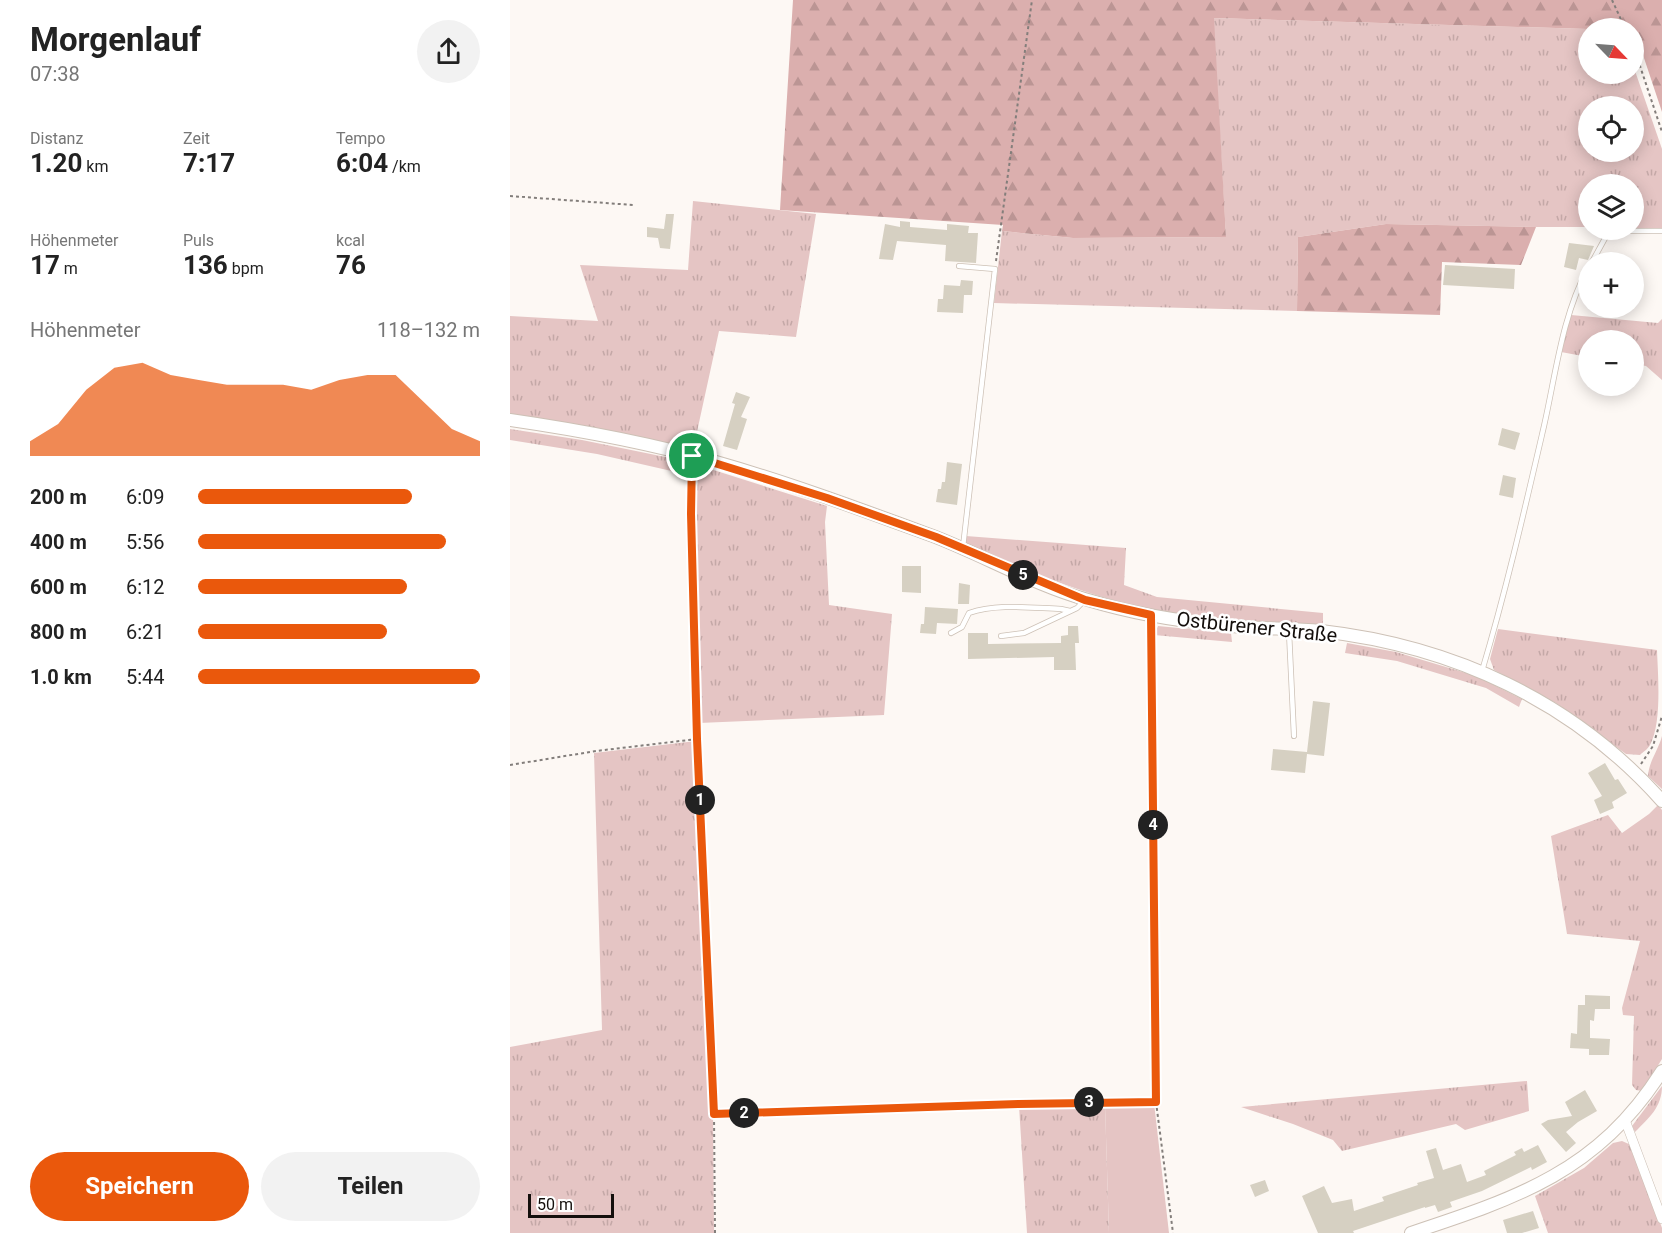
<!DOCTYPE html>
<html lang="de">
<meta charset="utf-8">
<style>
body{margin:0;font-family:Roboto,sans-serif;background:#f2f2f2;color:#222;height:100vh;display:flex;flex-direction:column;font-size:22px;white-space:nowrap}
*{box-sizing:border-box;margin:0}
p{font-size:20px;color:#767676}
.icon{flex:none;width:33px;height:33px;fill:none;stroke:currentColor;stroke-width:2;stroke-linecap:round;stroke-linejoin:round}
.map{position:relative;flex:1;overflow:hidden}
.details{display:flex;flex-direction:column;background:#fff;width:510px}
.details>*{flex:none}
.needle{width:39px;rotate:115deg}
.fabs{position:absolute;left:1068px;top:18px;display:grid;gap:12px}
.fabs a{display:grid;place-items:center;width:66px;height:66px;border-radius:50%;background:#fff;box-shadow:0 3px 15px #0003;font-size:30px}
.scale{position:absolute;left:18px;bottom:15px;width:86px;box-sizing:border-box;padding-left:6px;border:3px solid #140f0c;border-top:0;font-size:16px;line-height:21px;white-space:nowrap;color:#140f0c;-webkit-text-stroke:4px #fff;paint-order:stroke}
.pin{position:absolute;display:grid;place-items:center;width:51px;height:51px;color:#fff;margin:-26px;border:3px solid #fff;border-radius:50%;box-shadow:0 2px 6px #0007}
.km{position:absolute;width:30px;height:30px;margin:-15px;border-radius:50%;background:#222;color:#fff;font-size:16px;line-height:30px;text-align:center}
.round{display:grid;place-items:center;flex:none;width:63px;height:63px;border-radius:32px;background:#f2f2f2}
.summary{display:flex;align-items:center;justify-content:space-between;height:102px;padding:0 30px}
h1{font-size:33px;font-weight:700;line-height:45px}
.figures{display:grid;grid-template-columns:repeat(3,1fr);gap:9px;height:102px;padding:6px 30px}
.figures div{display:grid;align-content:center}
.figures b{font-size:26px;font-weight:700}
.figures small{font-size:16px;font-weight:400}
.figures p{font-size:16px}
.chart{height:168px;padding:12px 30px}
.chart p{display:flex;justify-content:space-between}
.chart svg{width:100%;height:108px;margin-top:6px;fill:#ea580c;opacity:.7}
.button{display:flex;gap:12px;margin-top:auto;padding:12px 30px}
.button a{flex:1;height:69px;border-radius:36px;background:#ea580c;color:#fff;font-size:24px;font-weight:700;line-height:69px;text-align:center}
.button a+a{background:#f2f2f2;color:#222}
ul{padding:0 30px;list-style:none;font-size:20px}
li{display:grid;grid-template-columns:96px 72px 1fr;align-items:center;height:45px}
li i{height:15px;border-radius:8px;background:#ea580c}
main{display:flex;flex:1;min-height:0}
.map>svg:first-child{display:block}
.grass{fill:url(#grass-tufts);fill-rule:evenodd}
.forest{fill:url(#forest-firs)}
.green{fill:#e5c5c4}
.building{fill:#d6d0c2}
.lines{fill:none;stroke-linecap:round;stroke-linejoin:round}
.service-casing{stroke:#cdc1b6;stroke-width:6}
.minor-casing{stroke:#cdc1b6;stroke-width:10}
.tertiary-casing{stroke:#cdc1b6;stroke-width:14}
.path{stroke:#837e7b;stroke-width:2;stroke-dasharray:3 3;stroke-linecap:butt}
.service{stroke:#fff;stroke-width:4.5}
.minor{stroke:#fff;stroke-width:9}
.tertiary{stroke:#fff;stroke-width:12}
.route-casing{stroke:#fff;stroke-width:12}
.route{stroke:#ea580c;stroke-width:8}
.labels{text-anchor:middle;stroke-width:5;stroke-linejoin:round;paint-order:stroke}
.street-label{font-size:20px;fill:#140f0c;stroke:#fff}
</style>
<main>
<section class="details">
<div class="summary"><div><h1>Morgenlauf</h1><p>07:38</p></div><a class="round"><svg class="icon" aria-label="share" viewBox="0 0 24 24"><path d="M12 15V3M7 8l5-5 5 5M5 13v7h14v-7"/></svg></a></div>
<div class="figures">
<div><p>Distanz</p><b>1.20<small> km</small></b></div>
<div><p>Zeit</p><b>7:17</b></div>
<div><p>Tempo</p><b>6:04<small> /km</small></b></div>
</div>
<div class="figures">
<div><p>Höhenmeter</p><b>17<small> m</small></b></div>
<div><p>Puls</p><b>136<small> bpm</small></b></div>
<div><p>kcal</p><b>76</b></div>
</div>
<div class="chart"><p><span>Höhenmeter</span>118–132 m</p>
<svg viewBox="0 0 160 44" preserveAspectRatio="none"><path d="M0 44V38L10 31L20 17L30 8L40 6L50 11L60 13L70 15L80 15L90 15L100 17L110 13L120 11L130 11L140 22L150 33L160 38V44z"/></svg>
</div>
<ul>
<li><b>200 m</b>6:09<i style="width:76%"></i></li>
<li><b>400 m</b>5:56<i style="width:88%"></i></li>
<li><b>600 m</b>6:12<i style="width:74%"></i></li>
<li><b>800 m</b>6:21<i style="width:67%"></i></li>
<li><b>1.0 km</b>5:44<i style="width:100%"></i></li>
</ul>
<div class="button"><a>Speichern</a><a>Teilen</a></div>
</section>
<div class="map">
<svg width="1152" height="1233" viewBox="0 0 1152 1233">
<defs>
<pattern id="grass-tufts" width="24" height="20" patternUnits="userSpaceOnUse" patternTransform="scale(1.5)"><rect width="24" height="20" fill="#e5c5c4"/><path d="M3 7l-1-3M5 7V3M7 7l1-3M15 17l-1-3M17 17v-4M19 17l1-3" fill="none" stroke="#c4a8a7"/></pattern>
<pattern id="forest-firs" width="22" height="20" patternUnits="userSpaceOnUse" patternTransform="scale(1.5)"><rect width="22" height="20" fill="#dbafae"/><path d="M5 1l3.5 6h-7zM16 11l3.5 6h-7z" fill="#bb9594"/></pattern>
</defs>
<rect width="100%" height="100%" fill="#fdf8f4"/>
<path class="grass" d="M703,18L1078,29V74H1124V68L1152,149V229L1124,228V184H1078V227H1026L876,224L788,237L787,311L484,303L492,231L563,238L716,237ZM1078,106H1124V152H1078Z
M183,201L306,214L286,337L209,331L183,450L72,426L0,414V316L88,321L70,265L178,270Z
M1061,315L1148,323L1152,319V380L1136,366L1124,364V340H1078V357L1051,352Z
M0,429L72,440L180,462L179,475L87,454L0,440Z
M194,467L317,506L315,522L319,605L382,614L374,715L189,723L184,481L186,471Z
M456,536L616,548L614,585L647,597L813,613V626C758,622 694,621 641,610C577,596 516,570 455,547Z
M648,626L721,633L722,642L644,635Z
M988,629L1147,650C1148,676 1152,723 1140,745C1138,749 1133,752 1130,755L1116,754L1046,703L984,670L980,659Z
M837,643L886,652L966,676L1012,699L1009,707L976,688L887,661L835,653Z
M1152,736V789L1138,776C1139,761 1148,751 1152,736Z
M186,741L203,1114L204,1233H0V1047L92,1030L84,753Z
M1148,805L1152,810V1059L1132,1091L1126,1090L1122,1085L1124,1016L1113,1015L1112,1008L1130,941L1057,934L1041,836L1098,815L1112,833L1139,814Z
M1017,1081L1019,1111L955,1130L946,1124L832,1151L823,1140L783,1124L731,1107Z
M1152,1086C1152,1107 1139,1118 1125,1132L1122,1126Z
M595,1104L599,1233H517L509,1106Z
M1112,1141L1121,1145L1152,1228V1233H1038L1025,1196L1074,1168L1103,1143Z"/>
<path class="forest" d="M283,0H1152V112L1124,28L1078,29L704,18L716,237L563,238L492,231L493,225L270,210Z
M876,224L1026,227L1011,265L932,262L930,315L787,311L788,237Z"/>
<path class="green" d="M644,1103L659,1233H599L595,1104Z"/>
<path class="building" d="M156,214H164L160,249L150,248L148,238L137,237V227L154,229Z
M390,221L400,222V227L437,230V224L459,226L458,233H468L466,263L435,261L436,245L387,241L383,260L369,259L375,224L390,227Z
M1059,243L1084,246L1078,260L1069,258L1066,270L1054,267Z
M935,265L1005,269L1004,289L933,285Z
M451,280L463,281L462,295H454L453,313L427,312L428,299H433L434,285L450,286Z
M226,392L240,397L231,417L237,419L227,450L213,446L225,404L222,403Z
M992,428L1010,433L1005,450L988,445Z
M437,462L452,464L447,505L426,502L428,489H431L432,482H435Z
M993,475L1006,478L1003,498L989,495Z
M392,566H411V593L392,592Z
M449,583L460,585L459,604H448Z
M415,607L448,609L447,624L427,623L426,634L410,633L411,624H414Z
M558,626H568L569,643H565L566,670H544V657L458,659V633H478V644L551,643V636L558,635Z
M803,701L820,703L814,756L797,754L795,773L761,770L763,749L797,752Z
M1095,763L1105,780L1108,779L1117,793L1102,802L1104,808L1090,814L1084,800L1092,796L1078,773Z
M1075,995L1100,996V1009H1085L1084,1021L1080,1020V1038L1100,1039L1099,1055H1079V1049L1060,1048L1061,1033L1067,1034L1068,1005H1075Z
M1075,1090L1087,1111L1068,1122L1056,1132L1066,1143L1056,1152L1031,1124L1038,1120L1062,1116L1055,1102Z
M1028,1145L1037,1162L1022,1170L1021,1167L972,1191L940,1202L942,1207L928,1212L925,1205L915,1208V1207L843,1231L844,1233H808L792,1196L814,1186L822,1203L842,1199L844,1211L874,1201L872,1197L908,1185L907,1183L924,1178L916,1151L926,1148L933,1170L951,1164L957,1182L976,1175L974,1171L1006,1155L1004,1152L1012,1148L1014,1152Z
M755,1180L759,1191L745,1197L740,1185Z
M1023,1211L1029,1228L1012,1233H997L993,1220Z"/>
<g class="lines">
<defs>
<path id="service" d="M1082,262L1099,231H1152
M449,266L485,269L453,547
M779,632L784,736
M441,633L452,627L459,613C487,603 522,608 551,609L560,611
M491,636L514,633L567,608L573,602
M972,671C996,591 1015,508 1034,426C1046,373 1052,316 1078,268"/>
<path id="minor" d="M1115,1120L1152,1219"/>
<path id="tertiary" d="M0,420C69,430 139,443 206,462C280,483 352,510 423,536C475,556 524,585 578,600C621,613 667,621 712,625C745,629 778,628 811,631C943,646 1063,701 1152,801
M901,1233C1007,1198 1089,1171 1152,1071"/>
</defs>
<use href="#service" class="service-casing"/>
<use href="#minor" class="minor-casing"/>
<use href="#tertiary" class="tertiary-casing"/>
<path class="path" d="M1102,0L1115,28
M1124,48L1152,132
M0,196L123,205
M486,261L522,0
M182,468L181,514L187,739L204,1114
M641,628L646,1102L663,1233
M1131,764L1143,746L1152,716
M0,765L86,751L187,739
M205,1233L204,1114L508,1103L646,1102"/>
<use href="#service" class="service"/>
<use href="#minor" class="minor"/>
<use href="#tertiary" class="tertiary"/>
</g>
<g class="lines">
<defs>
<path id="route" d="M182,456L317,498L426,537L575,600L641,615L646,1102L508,1104L204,1114L187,739L181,514Z"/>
</defs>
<use href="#route" class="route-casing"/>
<use href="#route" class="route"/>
</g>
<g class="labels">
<g class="street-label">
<text transform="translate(747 627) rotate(6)" y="7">Ostbürener Straße</text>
</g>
</g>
</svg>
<div class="fabs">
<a><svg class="needle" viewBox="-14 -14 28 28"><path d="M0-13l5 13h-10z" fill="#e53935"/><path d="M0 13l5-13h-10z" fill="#767676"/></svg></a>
<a><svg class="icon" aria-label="locate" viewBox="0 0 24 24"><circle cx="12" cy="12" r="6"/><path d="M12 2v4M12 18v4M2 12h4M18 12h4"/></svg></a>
<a><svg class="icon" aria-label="layers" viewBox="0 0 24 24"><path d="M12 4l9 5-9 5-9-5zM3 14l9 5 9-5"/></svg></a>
<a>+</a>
<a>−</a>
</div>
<div class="scale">50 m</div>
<div class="pin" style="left:182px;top:456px;background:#1e9e55"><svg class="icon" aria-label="arrive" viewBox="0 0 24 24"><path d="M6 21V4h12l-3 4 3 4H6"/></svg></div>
<b class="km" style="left:190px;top:800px">1</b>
<b class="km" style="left:234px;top:1113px">2</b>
<b class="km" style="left:579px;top:1102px">3</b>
<b class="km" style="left:643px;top:825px">4</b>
<b class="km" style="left:513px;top:575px">5</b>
</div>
</main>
